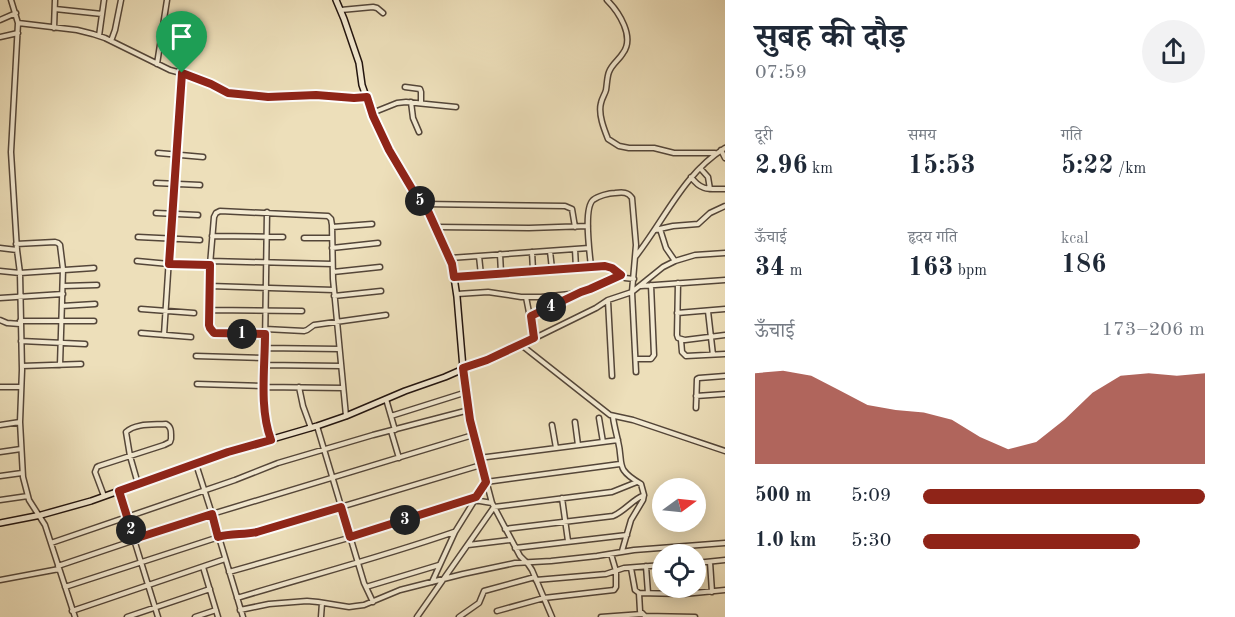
<!DOCTYPE html>
<html lang="hi">
<meta charset="utf-8">
<style>
body{margin:0;font-family:"Old Standard TT","Noto Serif Devanagari",serif;background:#f2f2f3;color:#1f2937;height:100vh;display:flex;flex-direction:column;font-size:22px;white-space:nowrap}
*{box-sizing:border-box;margin:0}
p{font-size:20px;color:#747a83}
.icon{flex:none;width:33px;height:33px;fill:none;stroke:currentColor;stroke-width:2;stroke-linecap:round;stroke-linejoin:round}
.map{position:relative;flex:1;overflow:hidden}
.panel{display:flex;flex-direction:column;background:#fff;width:510px}
.panel>*{flex:none}
.needle{width:39px;rotate:75deg}
.tools{position:absolute;left:652px;top:478px;display:grid;gap:12px}
.tools a{display:grid;place-items:center;width:54px;height:54px;border-radius:50%;background:#fff;box-shadow:0 3px 15px #0003;font-size:30px}
.pin{position:absolute;display:grid;place-items:center;width:51px;height:51px;color:#fff;margin:-62px -26px;border-radius:50% 50% 50% 0;rotate:-45deg;box-shadow:0 0 6px #0007}
.pin .icon{rotate:45deg}
.km{position:absolute;width:30px;height:30px;margin:-15px;border-radius:50%;background:#222;color:#fff;font-size:16px;line-height:30px;text-align:center}
.round{display:grid;place-items:center;flex:none;width:63px;height:63px;border-radius:32px;background:#f2f2f3}
.headline{display:flex;align-items:center;justify-content:space-between;height:102px;padding:0 30px}
h1{font-size:33px;font-weight:700;line-height:45px}
.stats{display:grid;grid-template-columns:repeat(3,1fr);gap:9px;height:102px;padding:6px 30px}
.stats div{display:grid;align-content:center}
.stats b{font-size:26px;font-weight:700}
.stats small{font-size:16px;font-weight:400}
.stats p{font-size:16px}
.chart{height:168px;padding:12px 30px}
.chart p{display:flex;justify-content:space-between}
.chart svg{width:100%;height:108px;margin-top:6px;fill:#8f2418;opacity:.7}
ul{padding:0 30px;list-style:none;font-size:20px}
li{display:grid;grid-template-columns:96px 72px 1fr;align-items:center;height:45px}
li i{height:15px;border-radius:8px;background:#8f2418}
main{display:flex;flex:1;min-height:0}
.map>svg:first-child{display:block}
.lines{fill:none;stroke-linecap:round;stroke-linejoin:round}
.street-casing{stroke:#544639;stroke-width:7}
.secondary-casing{stroke:#21130e;stroke-width:8}
.street{stroke:#f3ead2;stroke-width:4}
.secondary{stroke:#f3ead2;stroke-width:5}
.route-casing{stroke:#fff;stroke-width:12}
.route{stroke:#8f2418;stroke-width:8}
</style>
<main>
<div class="map">
<svg width="725" height="617" viewBox="0 0 725 617">
<rect width="100%" height="100%" fill="#eddfba"/>
<filter id="stains"><feTurbulence type="fractalNoise" baseFrequency=".00333" numOctaves="4"/><feColorMatrix values="0 0 0 0 .2 0 0 0 0 .09 0 0 0 0 .02 0 0 0 .5 -.17"/></filter>
<radialGradient id="worn" r=".72"><stop offset=".6" stop-color="#630" stop-opacity="0"/><stop offset="1" stop-color="#630" stop-opacity=".3"/></radialGradient>
<g class="lines">
<defs>
<path id="street" d="M11,0L18,23L77,30L93,34L105,38L170,70L181,73L211,84L228,93L268,97L316,95L354,98L366,97
M607,0C619,12 635,37 623,53C619,60 612,64 609,72C607,77 607,84 606,90C605,94 602,98 601,103C598,114 604,129 608,139L619,146L629,148H654L674,153H715
M55,9L102,14
M341,10L373,7L377,8L383,13
M0,20L16,13
M18,23L11,152L17,250L20,273L22,370L20,422L23,477L29,500L45,525L75,617
M54,28L55,0
M99,36L104,0
M0,37L18,33
M111,41L115,30L121,0
M157,64L167,0
M405,87L420,89L421,92V103
M411,102L413,118L419,132
M372,113L397,103L406,102L456,107
M721,150L725,158
M158,153L203,157
M700,168L708,177L710,189
M691,177C701,191 709,189 725,189
M156,183L200,185
M423,204L565,206L572,209L575,227
M267,212L264,412L266,423L271,440
M156,213L198,215
M332,227L372,224
M435,227L529,228L588,226
M660,229L666,248L675,261
M655,230L673,226L698,224L710,213L725,206
M212,236L283,237
M138,237L200,240
M304,238H332
M16,244L55,242L58,243L60,245L63,269L60,365
M0,248L17,250
M332,248L378,243
M575,249L576,268
M550,251L552,269
M532,252L533,270
M500,254L501,273
M479,256L481,275
M636,256C665,219 684,173 725,148
M450,258L589,248
M137,261L169,264L210,265
M210,261L332,264
M591,267C590,254 583,209 593,200C598,196 609,193 615,193C623,192 628,192 632,198L636,245L632,292L636,372
M0,271L20,273L94,268
M333,272L380,267
M454,277L605,266L612,268L625,278L634,279
M678,283L677,335L678,338L685,340L725,335
M63,286L97,285
M210,286L334,290
M641,286L725,280
M457,294L488,292L521,297H541L570,294L590,289L621,275
M334,296L381,291
M526,297L534,338
M0,298L63,294
M608,301L612,376
M62,306L95,304
M141,309L194,313
M209,310L302,311
M708,311L713,355
M677,313L725,309
M531,317L576,295
M0,320L7,323L20,324
M20,321H94
M265,329L304,331L307,330L314,325L386,315
M141,333L191,337
M164,335L181,73
M265,335L214,333L210,328V265L214,217L216,213L220,211L328,216L331,219L332,225L333,279L346,416
M681,340L682,352L686,356L725,354
M21,341L85,344
M520,344L610,415L633,420L725,451
M265,348L339,349
M196,356L265,358
M636,359H651L654,355L651,285
M265,365L341,366
M22,366L81,364
M197,384L264,386
M0,387H21
M264,387L343,388
M299,387L303,406L311,428
M696,396L725,394
M386,399L395,430
M696,408L697,379L699,378L725,376
M391,416L467,392
M613,417C614,425 616,432 618,441C624,465 614,468 641,484L644,495L643,500L631,520L622,551
M599,418L603,442
M575,422L578,445
M0,425L20,422
M552,425L556,448
M317,426L364,583L373,602
M391,431L399,458
M0,452L21,449
M479,458L618,440
M196,464L212,514L243,617
M0,476L22,473
M119,491L158,617
M104,496L95,472L97,467L99,466L164,445L170,442L171,439C171,433 172,427 166,424C153,425 136,423 126,432L130,456L138,484
M562,498L568,541
M0,500L28,496
M474,500L492,503
M505,529L613,516C625,511 632,500 644,495
M51,543L235,480L278,463L373,435L469,410
M468,545L510,540
M515,548L627,535
M710,562L712,592
M696,563L725,560
M58,566L212,514L473,435
M646,566L648,593
M203,567L218,617
M631,568L635,590L639,593L684,594L725,590
M229,572L359,535L476,497
M0,580L59,569
M536,580L606,574L624,568L663,565
M432,582L455,532L486,482L620,464
M65,587L225,535L257,532L481,465
M366,587L439,565
M639,593L640,611L645,616L695,617
M237,598C309,576 382,557 454,532
M240,610L269,604L307,601L318,602L349,607L356,606L364,605L400,590L463,574L515,563L551,561L597,556L634,550L725,543
M72,611L225,559
M497,611L544,598L614,590L616,587V571L611,554
M127,617L210,589
M195,617L216,610
M321,617L322,603
M417,617L494,507L612,492L637,482
M459,617L479,603L484,591L535,577
M552,617L532,570L528,564L520,556L492,503L470,420L463,368L487,360L539,336L596,308L608,300L632,292L663,267L675,261L695,255L725,253
M601,617L642,614"/>
<path id="secondary" d="M0,523L41,515L91,501L228,452L317,426L346,416L405,391L445,377L461,370L463,368L457,297L452,264L428,211L418,199L398,166L373,116L362,85L359,63L344,19L336,0"/>
</defs>
<use href="#street" class="street-casing"/>
<use href="#secondary" class="secondary-casing"/>
<use href="#street" class="street"/>
<use href="#secondary" class="secondary"/>
</g>
<g class="lines">
<defs>
<path id="route" d="M182,73L211,84L228,93L268,97L316,95L354,98L367,97L373,116L389,150L418,199L428,211L452,264L454,277L605,266L612,268L621,275L590,289L581,292L531,316L534,338L487,360L463,368L470,420L486,482L476,497L350,537L341,507L257,532C244,535 231,533 218,537L212,514L134,539L119,491L228,452L271,440C259,407 265,369 265,334L214,333L210,328L209,325L210,265L169,264Z"/>
</defs>
<use href="#route" class="route-casing"/>
<use href="#route" class="route"/>
</g>
<rect width="100%" height="100%" filter="url(#stains)"/>
<rect width="100%" height="100%" fill="url(#worn)"/>
</svg>
<div class="tools">
<a><svg class="needle" viewBox="-14 -14 28 28"><path d="M0-13l5 13h-10z" fill="#e53935"/><path d="M0 13l5-13h-10z" fill="#747a83"/></svg></a>
<a><svg class="icon" aria-label="locate" viewBox="0 0 24 24"><circle cx="12" cy="12" r="6"/><path d="M12 2v4M12 18v4M2 12h4M18 12h4"/></svg></a>
</div>
<div class="pin" style="left:182px;top:73px;background:#1e9e55"><svg class="icon" aria-label="arrive" viewBox="0 0 24 24"><path d="M6 21V4h12l-3 4 3 4H6"/></svg></div>
<b class="km" style="left:242px;top:334px">1</b>
<b class="km" style="left:131px;top:530px">2</b>
<b class="km" style="left:405px;top:520px">3</b>
<b class="km" style="left:551px;top:307px">4</b>
<b class="km" style="left:420px;top:201px">5</b>
</div>
<section class="panel">
<div class="headline"><div><h1>सुबह की दौड़</h1><p>07:59</p></div><a class="round"><svg class="icon" aria-label="share" viewBox="0 0 24 24"><path d="M12 15V3M7 8l5-5 5 5M5 13v7h14v-7"/></svg></a></div>
<div class="stats">
<div><p>दूरी</p><b>2.96<small> km</small></b></div>
<div><p>समय</p><b>15:53</b></div>
<div><p>गति</p><b>5:22<small> /km</small></b></div>
</div>
<div class="stats">
<div><p>ऊँचाई</p><b>34<small> m</small></b></div>
<div><p>हृदय गति</p><b>163<small> bpm</small></b></div>
<div><p>kcal</p><b>186</b></div>
</div>
<div class="chart"><p><span>ऊँचाई</span>173–206 m</p>
<svg viewBox="0 0 160 44" preserveAspectRatio="none"><path d="M0 44V7L10 6L20 8L30 14L40 20L50 22L60 23L70 26L80 33L90 38L100 35L110 26L120 15L130 8L140 7L150 8L160 7V44z"/></svg>
</div>
<ul>
<li><b>500 m</b>5:09<i style="width:100%"></i></li>
<li><b>1.0 km</b>5:30<i style="width:77%"></i></li>
</ul>
</section>
</main>
